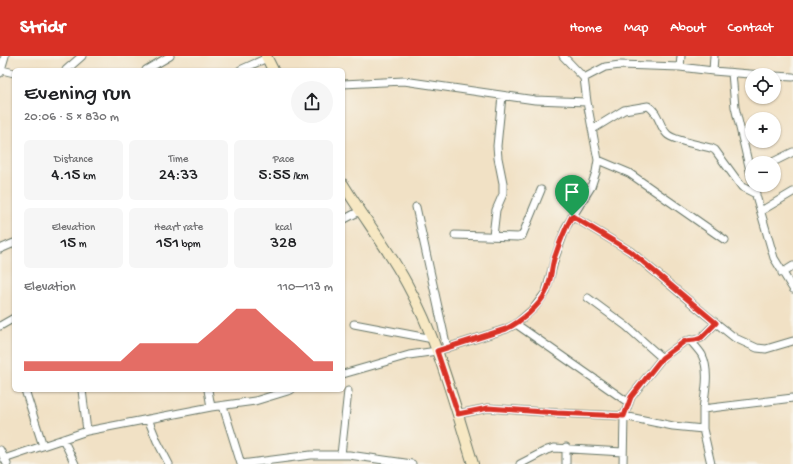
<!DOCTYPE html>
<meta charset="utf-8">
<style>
body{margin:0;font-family:"Gochi Hand",sans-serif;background:#f6f6f6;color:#202124;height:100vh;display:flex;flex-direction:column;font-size:15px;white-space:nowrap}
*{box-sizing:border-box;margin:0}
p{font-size:13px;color:#757577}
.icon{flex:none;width:22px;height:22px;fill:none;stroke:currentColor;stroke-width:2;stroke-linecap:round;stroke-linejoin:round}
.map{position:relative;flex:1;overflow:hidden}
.drawer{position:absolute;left:12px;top:12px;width:333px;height:324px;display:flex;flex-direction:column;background:#fff;border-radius:6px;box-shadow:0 1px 3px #0004}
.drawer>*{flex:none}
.buttons{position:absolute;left:745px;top:12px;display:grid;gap:8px}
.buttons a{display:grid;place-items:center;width:36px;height:36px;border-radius:50%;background:#fff;box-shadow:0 1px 3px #0004;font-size:20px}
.pin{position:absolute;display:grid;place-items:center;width:34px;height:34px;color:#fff;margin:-41px -17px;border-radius:50% 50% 50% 0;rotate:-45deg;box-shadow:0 0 4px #0007}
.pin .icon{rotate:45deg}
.round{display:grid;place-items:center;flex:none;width:42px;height:42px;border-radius:21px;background:#f6f6f6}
.summary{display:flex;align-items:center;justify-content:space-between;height:68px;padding:0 12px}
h1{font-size:22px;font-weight:600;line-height:30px}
.stats{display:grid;grid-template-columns:repeat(3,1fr);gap:6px;height:68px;padding:4px 12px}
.stats div{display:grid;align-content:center;border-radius:6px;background:#f6f6f6;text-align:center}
.stats b{font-size:17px;font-weight:600}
.stats small{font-size:11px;font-weight:400}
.stats p{font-size:11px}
.chart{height:112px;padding:8px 12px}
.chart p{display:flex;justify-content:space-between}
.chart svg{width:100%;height:72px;margin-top:4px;fill:#d93025;opacity:.7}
header{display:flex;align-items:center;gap:24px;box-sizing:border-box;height:56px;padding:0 20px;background:#d93025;color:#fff}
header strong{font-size:19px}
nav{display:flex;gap:22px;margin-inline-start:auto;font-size:14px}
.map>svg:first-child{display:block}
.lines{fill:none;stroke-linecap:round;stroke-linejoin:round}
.street-casing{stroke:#687667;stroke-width:9}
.secondary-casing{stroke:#687667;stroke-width:12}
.street{stroke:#fff;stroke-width:7}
.secondary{stroke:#f7e8c3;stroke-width:10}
.route-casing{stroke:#fff;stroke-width:8}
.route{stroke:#d93025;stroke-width:5}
</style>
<header>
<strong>Stridr</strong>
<nav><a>Home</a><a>Map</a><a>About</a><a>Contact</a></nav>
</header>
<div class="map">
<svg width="793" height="408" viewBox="0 0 793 408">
<rect width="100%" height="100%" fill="#f7f3e8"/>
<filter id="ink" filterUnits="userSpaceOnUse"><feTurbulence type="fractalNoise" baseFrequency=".025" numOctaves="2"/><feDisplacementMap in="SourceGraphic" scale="8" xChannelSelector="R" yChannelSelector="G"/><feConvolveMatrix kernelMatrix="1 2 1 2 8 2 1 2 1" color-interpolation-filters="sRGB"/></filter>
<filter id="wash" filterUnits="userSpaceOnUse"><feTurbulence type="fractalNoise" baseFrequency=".012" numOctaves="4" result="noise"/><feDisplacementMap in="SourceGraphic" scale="16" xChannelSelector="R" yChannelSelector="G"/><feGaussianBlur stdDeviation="0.9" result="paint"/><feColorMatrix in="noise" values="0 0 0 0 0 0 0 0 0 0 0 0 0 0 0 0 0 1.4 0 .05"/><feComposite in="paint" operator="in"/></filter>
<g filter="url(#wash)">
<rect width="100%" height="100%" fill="#f1e1c5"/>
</g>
<g filter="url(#ink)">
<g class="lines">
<defs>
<path id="street" d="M680,11L681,0
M2,14L14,17
M66,14L82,0
M146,14L170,0
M240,14L267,2
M713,15L714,0
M0,17L5,0
M732,17L735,51L752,123
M774,20L793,21
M584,22L605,11L620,9L680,11L713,15L762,19
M343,28L404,25L535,44L587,46
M593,73L624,54L648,50C659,56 659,70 667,78C672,84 702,90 711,92L715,94L742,131L756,138
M598,104L629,117L725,184
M771,107L793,96
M753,129L774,202L793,233
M416,151L447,292
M761,155L793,136
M572,160L630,195L706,259L735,282L757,292L766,293L793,285
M343,164L360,155
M455,179L518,181L522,180L541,134
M493,180L496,154L503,138V127L498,102L497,90L502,40
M0,193L14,187
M782,217L793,210
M588,242L626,270L662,302
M354,268L433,283
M516,268L629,347
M0,270L14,262
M690,284C694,289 699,294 702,299C710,315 705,337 703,353
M343,318L409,299L437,295L506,273L516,268L534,252L546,236L555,202L566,171L591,131L596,116L598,104L587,46L584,22L563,0
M25,334L43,390
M82,334L87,375
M208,334L211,351
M223,350L241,408
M458,358L488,352L557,357L624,360L673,370L703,373
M148,363L157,385L169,408
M63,383L75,408
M0,394L7,408
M341,399L348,335
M4,403L87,375L211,351L255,345L291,334
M241,408L311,399H349L412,408
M520,408L547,394L554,392L623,396
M566,408V391
M623,408L624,360L631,341L662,302L685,285L695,284L701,282L716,267
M711,408L703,373V353L793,342"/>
<path id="secondary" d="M266,0L273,14
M343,128C363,161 389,194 407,228C438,284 454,347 473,408"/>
</defs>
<use href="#street" class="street-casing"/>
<use href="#secondary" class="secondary-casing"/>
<use href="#street" class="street"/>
<use href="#secondary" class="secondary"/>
</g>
</g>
<g class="lines" filter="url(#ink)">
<defs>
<path id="route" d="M572,160L630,195L716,267L701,282L695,284L685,285L662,302L631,341L624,360L557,357L488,352L458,358L437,295L506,273C520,266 539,251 546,236C551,226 551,213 554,203C559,188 565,173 572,160Z"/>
</defs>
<use href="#route" class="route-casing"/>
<use href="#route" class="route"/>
</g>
</svg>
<div class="buttons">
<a><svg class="icon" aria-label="locate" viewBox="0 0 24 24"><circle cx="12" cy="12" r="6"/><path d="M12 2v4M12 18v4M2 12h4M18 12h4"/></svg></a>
<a>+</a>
<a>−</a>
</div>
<div class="pin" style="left:572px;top:160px;background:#1e9e55"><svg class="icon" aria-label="arrive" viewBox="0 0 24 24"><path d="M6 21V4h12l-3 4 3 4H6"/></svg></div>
<section class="drawer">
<div class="summary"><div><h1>Evening run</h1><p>20:06 · 5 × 830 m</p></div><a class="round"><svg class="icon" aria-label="share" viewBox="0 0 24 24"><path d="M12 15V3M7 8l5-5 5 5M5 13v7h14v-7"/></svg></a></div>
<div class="stats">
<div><p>Distance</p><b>4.15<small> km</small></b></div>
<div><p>Time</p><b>24:33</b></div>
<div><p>Pace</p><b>5:55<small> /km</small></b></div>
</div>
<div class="stats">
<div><p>Elevation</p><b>15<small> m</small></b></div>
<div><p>Heart rate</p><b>151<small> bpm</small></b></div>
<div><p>kcal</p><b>328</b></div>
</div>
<div class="chart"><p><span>Elevation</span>110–113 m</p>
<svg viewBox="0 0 160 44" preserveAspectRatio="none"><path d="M0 44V38L10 38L20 38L30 38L40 38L50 38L60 27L70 27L80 27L90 27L100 17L110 6L120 6L130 17L140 27L150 38L160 38V44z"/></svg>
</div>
</section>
</div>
